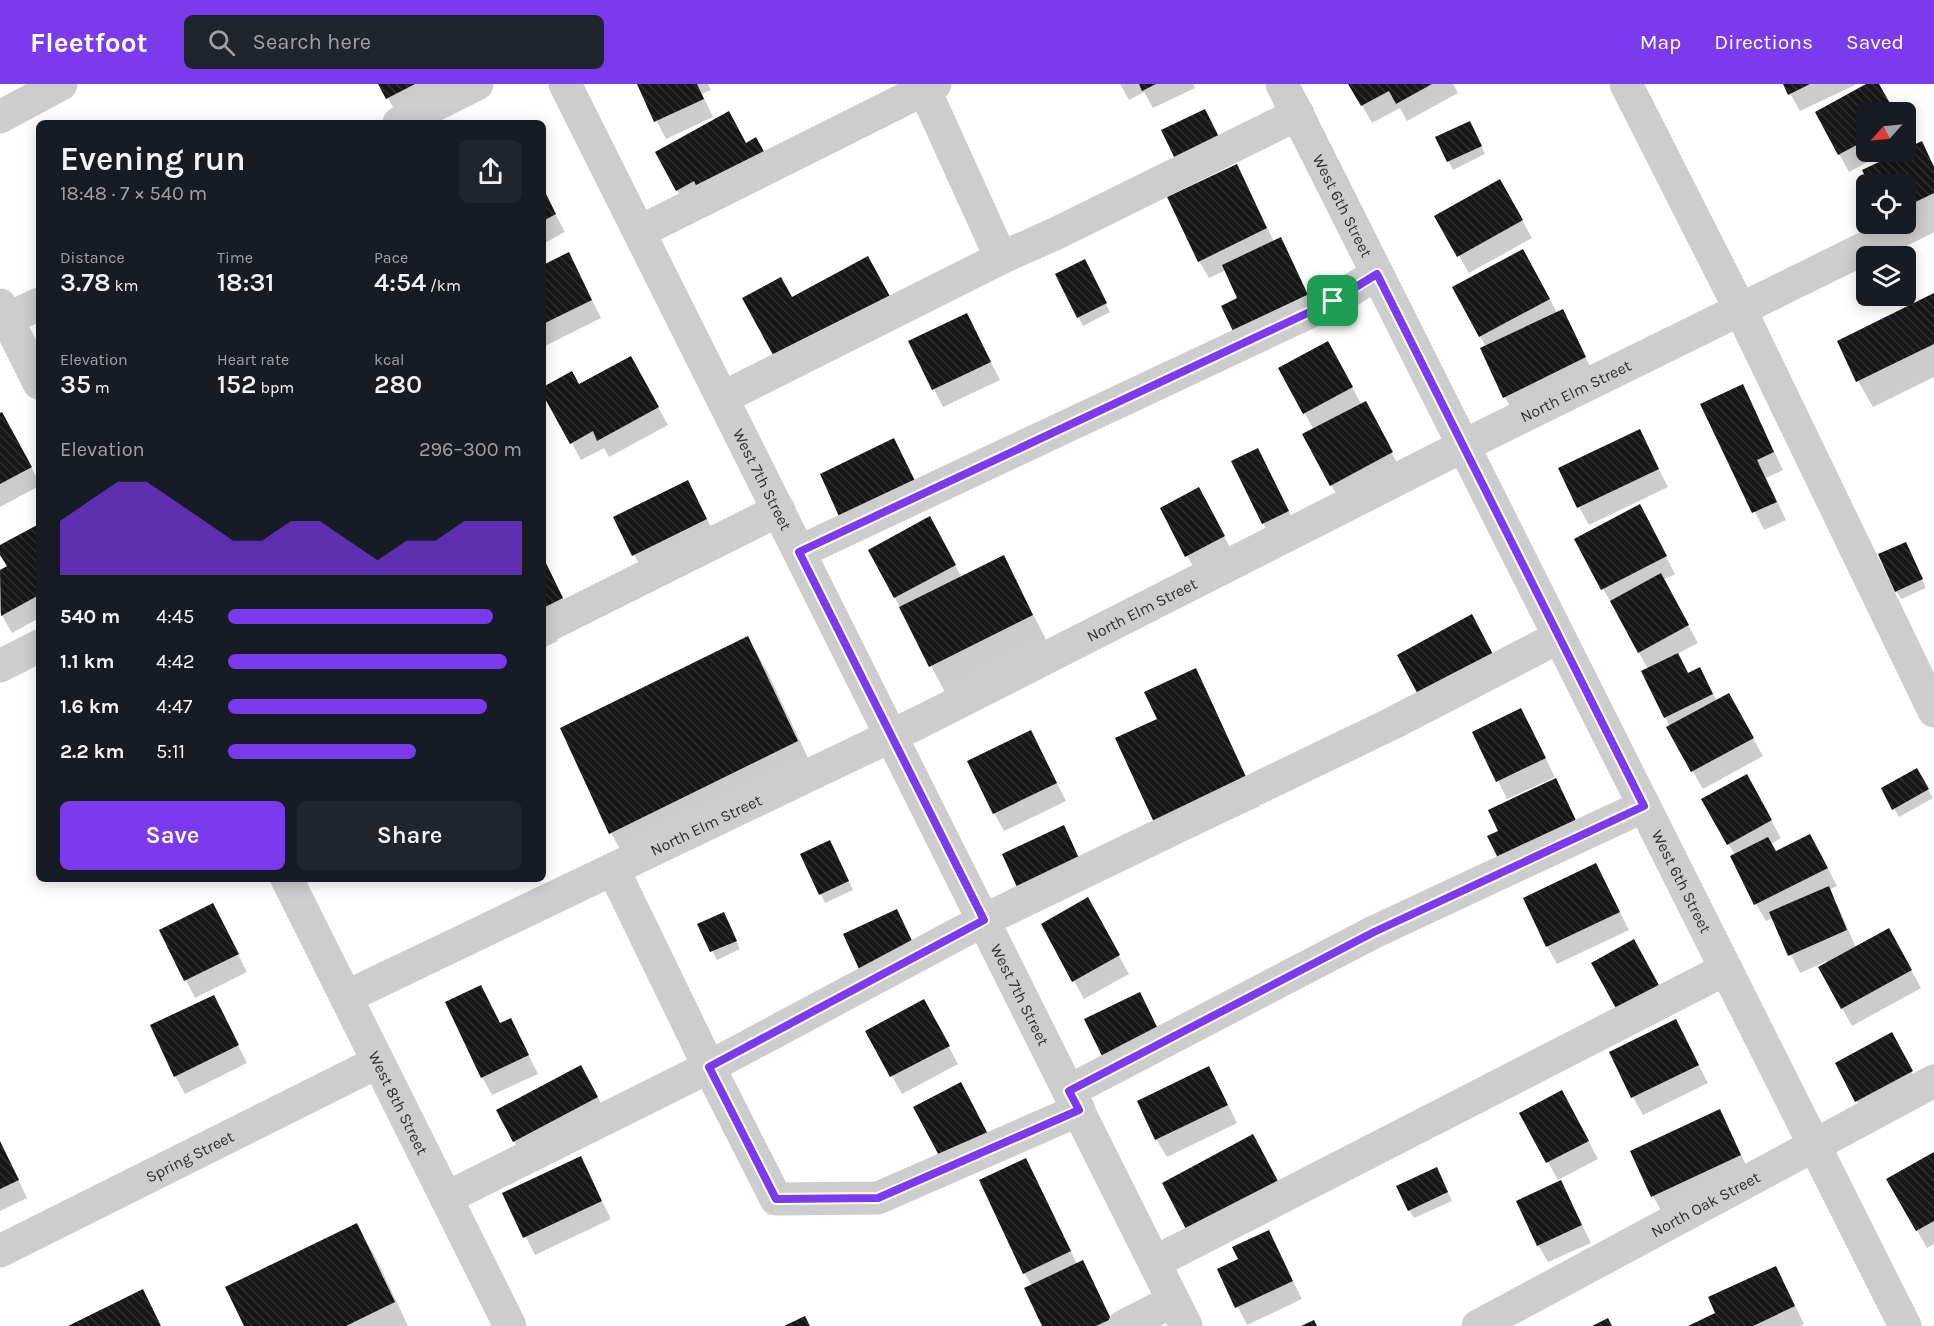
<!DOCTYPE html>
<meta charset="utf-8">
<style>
body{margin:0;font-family:Karla,sans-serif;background:#20242c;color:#f1f3f6;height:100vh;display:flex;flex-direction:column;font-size:22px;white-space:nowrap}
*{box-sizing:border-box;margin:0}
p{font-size:20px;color:#9ea1a6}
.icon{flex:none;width:33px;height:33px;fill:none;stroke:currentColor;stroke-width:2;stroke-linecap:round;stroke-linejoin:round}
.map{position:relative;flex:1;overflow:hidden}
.details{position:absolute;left:36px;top:36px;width:510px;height:762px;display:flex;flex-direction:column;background:#171b24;border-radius:9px;box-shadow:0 3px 15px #0003}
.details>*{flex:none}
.needle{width:39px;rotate:243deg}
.controls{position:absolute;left:1856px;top:18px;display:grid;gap:12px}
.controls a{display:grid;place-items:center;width:60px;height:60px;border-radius:9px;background:#171b24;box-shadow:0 3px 15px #0003;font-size:30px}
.pin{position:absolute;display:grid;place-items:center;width:51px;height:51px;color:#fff;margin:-26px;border-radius:12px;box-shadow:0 3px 9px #0006}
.round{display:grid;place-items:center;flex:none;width:63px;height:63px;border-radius:9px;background:#20242c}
.head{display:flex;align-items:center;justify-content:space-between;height:102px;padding:0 24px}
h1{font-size:33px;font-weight:600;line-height:45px}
.metrics{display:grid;grid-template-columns:repeat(3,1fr);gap:9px;height:102px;padding:6px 24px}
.metrics div{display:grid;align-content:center}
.metrics b{font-size:26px;font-weight:600}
.metrics small{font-size:16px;font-weight:400}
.metrics p{font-size:16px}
.chart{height:168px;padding:12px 24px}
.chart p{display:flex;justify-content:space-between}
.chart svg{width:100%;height:108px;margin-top:6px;fill:#7c3aed;opacity:.7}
.cta{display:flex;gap:12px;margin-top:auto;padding:12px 24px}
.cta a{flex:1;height:69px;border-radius:9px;background:#7c3aed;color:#fff;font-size:24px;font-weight:600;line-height:69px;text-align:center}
.cta a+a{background:#20242c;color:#f1f3f6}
ul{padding:0 24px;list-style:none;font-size:20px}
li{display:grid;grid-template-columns:96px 72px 1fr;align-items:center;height:45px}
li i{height:15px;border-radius:8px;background:#7c3aed}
header{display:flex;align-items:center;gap:36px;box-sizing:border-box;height:84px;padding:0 30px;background:#7c3aed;color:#fff}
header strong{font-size:28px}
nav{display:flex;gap:33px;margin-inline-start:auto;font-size:21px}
.search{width:420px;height:54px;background:#20242c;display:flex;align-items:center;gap:15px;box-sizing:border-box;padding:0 21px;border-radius:9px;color:#9ea1a6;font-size:22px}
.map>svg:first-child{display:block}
.shadow{fill:#0003}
.building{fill:url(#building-back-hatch)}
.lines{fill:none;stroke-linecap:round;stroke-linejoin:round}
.minor{stroke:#cdcdcd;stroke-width:33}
.route-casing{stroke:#fff;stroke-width:12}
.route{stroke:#7c3aed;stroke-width:8}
.labels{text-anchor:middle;stroke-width:6;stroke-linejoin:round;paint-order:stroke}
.street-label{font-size:16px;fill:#303030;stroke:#fff}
</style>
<header>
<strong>Fleetfoot</strong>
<div class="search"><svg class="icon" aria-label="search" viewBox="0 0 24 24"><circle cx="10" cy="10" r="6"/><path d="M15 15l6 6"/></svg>Search here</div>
<nav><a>Map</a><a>Directions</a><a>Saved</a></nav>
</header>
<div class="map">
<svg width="1934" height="1242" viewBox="0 0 1934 1242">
<defs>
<pattern id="building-back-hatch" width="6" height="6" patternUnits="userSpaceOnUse" patternTransform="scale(1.5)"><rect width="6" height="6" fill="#171717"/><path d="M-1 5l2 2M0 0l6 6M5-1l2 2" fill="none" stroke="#303030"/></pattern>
</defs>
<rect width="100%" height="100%" fill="#fff"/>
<path class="shadow" d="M380,0H458L398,32Z
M638,0H708L711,6L702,10L713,33L666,55Z
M1120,0H1193L1195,4L1153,24L1144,8L1129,16Z
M1350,0H1453L1458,9L1407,37L1400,24L1372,39Z
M1785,0H1855V1L1800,27Z
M1869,0H1878L1894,28H1866V68H1886L1849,88L1839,70Z
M729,29L687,124L677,106Z
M1474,47L1485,70L1453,86L1437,54Z
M1921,59L1934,82V131L1905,140V100H1871L1864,87Z
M1246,100L1274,158L1280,155L1290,173L1317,229L1226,186L1209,194L1199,177Z
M543,107L565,148L543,160Z
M1510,115L1532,154L1469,189L1436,133Z
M543,183L578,188L601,234L543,263Z
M1533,184L1557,229L1562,227L1595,292L1515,331L1505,313L1486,263L1480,252Z
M1089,186L1110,228L1083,242L1078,233Z
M1934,211V293L1873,323L1858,297Z
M967,231L1000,296L943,323L910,258Z
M631,274L668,341L609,373L604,364L581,376L543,305L579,302Z
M1338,277L1361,320L1375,336L1401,387L1341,418L1331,401L1314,346L1280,285Z
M1742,302L1783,386L1766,394L1786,436L1764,446L1702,321Z
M0,331L12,347L39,398V402L0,423Z
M1639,347L1668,403L1589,441L1579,423Z
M1257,366L1298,445L1273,457L1263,439Z
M688,398L716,453L644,488L634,471Z
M1208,423L1234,471L1197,490L1162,425Z
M1649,440L1675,490L1663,496L1698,559L1677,570L1689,590L1709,603L1717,617L1728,611L1763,672L1703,705L1668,644L1670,643L1643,587L1648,585L1576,456Z
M39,442V534L12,549L0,528V488L9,483L0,468V463Z
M939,452L962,494L1003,473L1047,557L945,608L870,467Z
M1910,468L1926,504L1901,515L1896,507Z
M545,479L572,532L550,543L558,557L543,564V480Z
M748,554L767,587L816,691L630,783L611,749Z
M1195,586L1205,604L1260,722L1169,764L1159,635Z
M1521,626L1555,693L1507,715L1474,649Z
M1031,648L1066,717L1004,747L994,729Z
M1917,686L1933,714L1899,733L1883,705Z
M1746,692L1781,754L1771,760L1776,768L1820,769L1837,802L1829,806L1838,822L1856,864H1899L1921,904L1852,942L1842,924L1827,877L1800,889L1773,834L1766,837L1756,820L1735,771L1704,716Z
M834,766L853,806L825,819L802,771Z
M1596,781L1629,846L1557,880L1547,862Z
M1097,833L1129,890L1084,915L1043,840Z
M728,838L740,865L717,876L699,841Z
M222,839L247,888L195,914L161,847Z
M481,903L501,941L511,936L538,990L492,1011L482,993Z
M214,913L247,979L185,1010L175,992Z
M934,935L958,980L902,1010L867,947Z
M1676,937L1708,999L1643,1031L1633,1013Z
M1901,968L1921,1005L1867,1034L1857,1017Z
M591,1000L607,1031L524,1075L514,1057Z
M1219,1002L1237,1039L1167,1073L1156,1055Z
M1572,1026L1598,1075L1558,1096L1521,1030Z
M1720,1027L1750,1089L1663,1130L1653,1112Z
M0,1058L27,1114L0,1127Z
M1934,1070V1160L1927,1164L1888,1096Z
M580,1074L611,1135L535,1171L504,1110Z
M1026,1076L1077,1180L1082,1178L1114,1242H1043L1032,1202L1024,1189Z
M1441,1093L1452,1117L1414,1134L1409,1126Z
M1561,1098L1591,1159L1548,1178L1538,1161Z
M356,1141L376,1174L408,1242H245Z
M1268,1148L1302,1215L1247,1241L1219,1186L1240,1176Z
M1785,1201L1804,1240L1801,1242H1692Z"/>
<path class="building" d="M378,0H415L386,15Z
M637,0H697L704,15L654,38Z
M1139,0H1156L1142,7Z
M1348,0H1432L1396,20L1389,7L1361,22Z
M1783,0H1810L1788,11Z
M1866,0H1879L1895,28H1866V56L1838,71L1815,28Z
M1205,25L1222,59L1178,81L1161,46Z
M729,27L746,59L756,53L767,73L700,110L694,97L676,107L655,68Z
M1470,37L1482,62L1447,78L1435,53Z
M1922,57L1934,83V109L1905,123V100H1869L1862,86L1900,68H1905V65Z
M1237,80L1267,144L1198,178L1167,113Z
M1500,95L1523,136L1457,173L1434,132Z
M543,104L556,130L543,137Z
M1281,153L1308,211L1233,247L1221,222L1237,214L1222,181Z
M1523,165L1550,215L1479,253L1452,203Z
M569,168L592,216L543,240V181Z
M868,172L893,218L778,280L742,214L781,193L792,213Z
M1085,175L1107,219L1077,234L1055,190Z
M1934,209V260L1856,298L1837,257Z
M1563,225L1586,273L1503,314L1480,264Z
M967,229L991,278L932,306L908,257Z
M1328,257L1353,303L1303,330L1278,284Z
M631,272L659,323L597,357L593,347L570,360L543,311V303L572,287L579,300Z
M1743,300L1774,368L1757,376L1777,418L1752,429L1700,320Z
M1366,317L1393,368L1330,402L1302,350Z
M2,328L32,383L0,400V329Z
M1640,345L1659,385L1577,424L1558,384Z
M894,354L918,403L842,439L820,390Z
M1258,364L1289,427L1262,440L1231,377Z
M688,396L707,435L632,472L613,433Z
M1199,403L1225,452L1185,473L1160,424Z
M1640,420L1667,472L1601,506L1574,455Z
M930,432L956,481L894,514L868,466Z
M39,440V511L1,532L0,486L7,482L0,471V461Z
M1906,458L1923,495L1895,508L1878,470Z
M1004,471L1033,531L929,583L899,523Z
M545,477L563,514L543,524V478Z
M1661,489L1689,541L1638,569L1610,517Z
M1472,530L1498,580L1423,620L1397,571Z
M748,552L798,657L609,750L560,644Z
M1678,569L1688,589L1700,583L1713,610L1664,634L1641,587Z
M1196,584L1251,704L1158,747L1115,654L1157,635L1144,608Z
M1729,609L1754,654L1691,688L1666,643Z
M1521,624L1546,674L1496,698L1472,648Z
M1031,646L1057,699L993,730L967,677Z
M1917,684L1929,705L1892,726L1881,704Z
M1747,690L1772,736L1727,761L1701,715Z
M1556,694L1581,747L1503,784L1487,752L1498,747L1488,726Z
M1064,741L1083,783L1021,812L1002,770Z
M1810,750L1828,784L1754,821L1730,772L1768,753L1776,767Z
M830,756L849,797L819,811L800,770Z
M1596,779L1620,828L1546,863L1523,814Z
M1829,802L1847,846L1788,872L1769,828Z
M1088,813L1120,871L1072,898L1041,840Z
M213,819L239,870L184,897L159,846Z
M897,825L914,861L860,887L843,850Z
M724,828L737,857L710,868L697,840Z
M1889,844L1912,886L1841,925L1818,883Z
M1634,855L1661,905L1618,928L1591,879Z
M481,901L500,939L511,934L529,971L481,994L445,918Z
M1140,908L1162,953L1106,980L1084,935Z
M214,911L239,961L174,993L150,941Z
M924,915L950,962L890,993L865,947Z
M1676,935L1699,981L1631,1014L1609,968Z
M1892,948L1913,987L1855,1018L1835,979Z
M581,981L598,1013L513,1058L496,1026Z
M1209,982L1228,1021L1155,1056L1137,1017Z
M961,998L990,1054L943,1079L913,1023Z
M1562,1006L1589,1057L1546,1079L1519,1029Z
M1720,1025L1741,1071L1651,1113L1630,1067Z
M1253,1050L1279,1099L1187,1147L1162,1099Z
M0,1057L19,1096L0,1105Z
M1934,1068V1137L1916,1147L1886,1095Z
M581,1072L602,1117L523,1154L502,1109Z
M1026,1074L1071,1167L1023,1190L979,1096Z
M1437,1083L1448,1108L1408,1127L1396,1102Z
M1561,1096L1582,1141L1537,1162L1516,1117Z
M357,1139L395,1218L346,1242H244L225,1203Z
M1269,1146L1293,1197L1235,1224L1217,1185L1238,1175L1232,1163Z
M1083,1176L1111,1235L1096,1242H1042L1024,1204Z
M1776,1182L1795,1222L1753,1242H1688L1715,1229L1708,1213Z
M143,1205L161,1242H68Z
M805,1232L810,1242H784Z
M1608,1234L1612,1242H1592Z
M1314,1236L1317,1242H1301Z"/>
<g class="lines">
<g class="minor">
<path id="s1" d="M565,0L1186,1242"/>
<path d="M922,0L1001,174"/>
<path id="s2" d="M1282,0L1905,1242"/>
<path d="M1626,0L1740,225L1934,627"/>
<path d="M0,33L61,0"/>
<path d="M399,39L477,0"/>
<path d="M639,148L935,0"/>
<path d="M0,221L39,299"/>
<path d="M7,235L39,220"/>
<path d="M722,314L1001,174L1057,149L1298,30"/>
<path d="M799,468L1333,217L1377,190"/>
<path d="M543,544L779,426"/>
<path d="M0,582L39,562"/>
<path d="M613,785L709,983L776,1115L878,1114L1079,1026"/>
<path id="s3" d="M287,795L510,1242"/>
<path id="s4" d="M346,913L916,640L1463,362L1934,130"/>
<path d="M1069,1007L1374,848L1644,722"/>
<path d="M446,1114L709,983L984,836L1391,640L1559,553"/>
<path id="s5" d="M0,1167L378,978"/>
<path d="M1155,1178L1726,885"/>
<path d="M1124,1242L1173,1217"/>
<path id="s6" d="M1478,1242L1934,997"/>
</g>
</g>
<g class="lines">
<defs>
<path id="route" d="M1377,190L1644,722L1374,848L1069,1007L1079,1026L878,1114L776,1115L709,983L984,836L799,468L1333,217Z"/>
</defs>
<use href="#route" class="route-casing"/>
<use href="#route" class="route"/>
</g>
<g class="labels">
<g class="street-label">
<text dy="6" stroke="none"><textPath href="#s2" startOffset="136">West 6th Street</textPath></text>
<text dy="6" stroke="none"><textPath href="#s4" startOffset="1371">North Elm Street</textPath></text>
<text dy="6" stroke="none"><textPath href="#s1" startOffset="442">West 7th Street</textPath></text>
<text dy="6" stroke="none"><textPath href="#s4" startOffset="885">North Elm Street</textPath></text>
<text dy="6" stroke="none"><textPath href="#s4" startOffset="399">North Elm Street</textPath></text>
<text dy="6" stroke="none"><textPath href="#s2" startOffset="892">West 6th Street</textPath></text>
<text dy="6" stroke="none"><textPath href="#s1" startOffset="1018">West 7th Street</textPath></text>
<text dy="6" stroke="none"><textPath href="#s3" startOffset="250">West 8th Street</textPath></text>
<text dy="6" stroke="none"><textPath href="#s5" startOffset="212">Spring Street</textPath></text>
<text dy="6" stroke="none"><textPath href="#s6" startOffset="258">North Oak Street</textPath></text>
</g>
</g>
</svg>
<div class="controls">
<a><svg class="needle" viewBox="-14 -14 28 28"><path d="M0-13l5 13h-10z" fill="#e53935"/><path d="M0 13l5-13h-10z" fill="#9ea1a6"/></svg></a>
<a><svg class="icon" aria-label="locate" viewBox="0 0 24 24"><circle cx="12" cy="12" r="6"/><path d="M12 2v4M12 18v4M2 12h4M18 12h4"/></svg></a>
<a><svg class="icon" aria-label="layers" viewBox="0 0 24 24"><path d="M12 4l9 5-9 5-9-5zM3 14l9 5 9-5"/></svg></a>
</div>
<div class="pin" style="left:1333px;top:217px;background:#1e9e55"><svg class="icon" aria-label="arrive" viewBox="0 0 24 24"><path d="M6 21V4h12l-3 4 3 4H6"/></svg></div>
<section class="details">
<div class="head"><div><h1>Evening run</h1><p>18:48 · 7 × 540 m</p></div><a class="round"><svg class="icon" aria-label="share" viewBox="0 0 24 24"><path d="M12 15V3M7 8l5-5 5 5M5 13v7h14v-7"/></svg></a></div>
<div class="metrics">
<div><p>Distance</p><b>3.78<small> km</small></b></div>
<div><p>Time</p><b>18:31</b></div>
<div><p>Pace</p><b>4:54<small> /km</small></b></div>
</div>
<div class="metrics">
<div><p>Elevation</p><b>35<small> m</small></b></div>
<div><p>Heart rate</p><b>152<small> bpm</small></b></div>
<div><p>kcal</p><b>280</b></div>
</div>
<div class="chart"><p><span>Elevation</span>296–300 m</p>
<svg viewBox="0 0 160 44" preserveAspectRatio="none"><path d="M0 44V22L10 14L20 6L30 6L40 14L50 22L60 30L70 30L80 22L90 22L100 30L110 38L120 30L130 30L140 22L150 22L160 22V44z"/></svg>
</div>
<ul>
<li><b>540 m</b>4:45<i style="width:90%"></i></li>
<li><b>1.1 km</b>4:42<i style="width:95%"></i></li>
<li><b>1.6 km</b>4:47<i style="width:88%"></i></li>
<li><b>2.2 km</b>5:11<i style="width:64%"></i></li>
</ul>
<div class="cta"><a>Save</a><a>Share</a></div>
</section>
</div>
